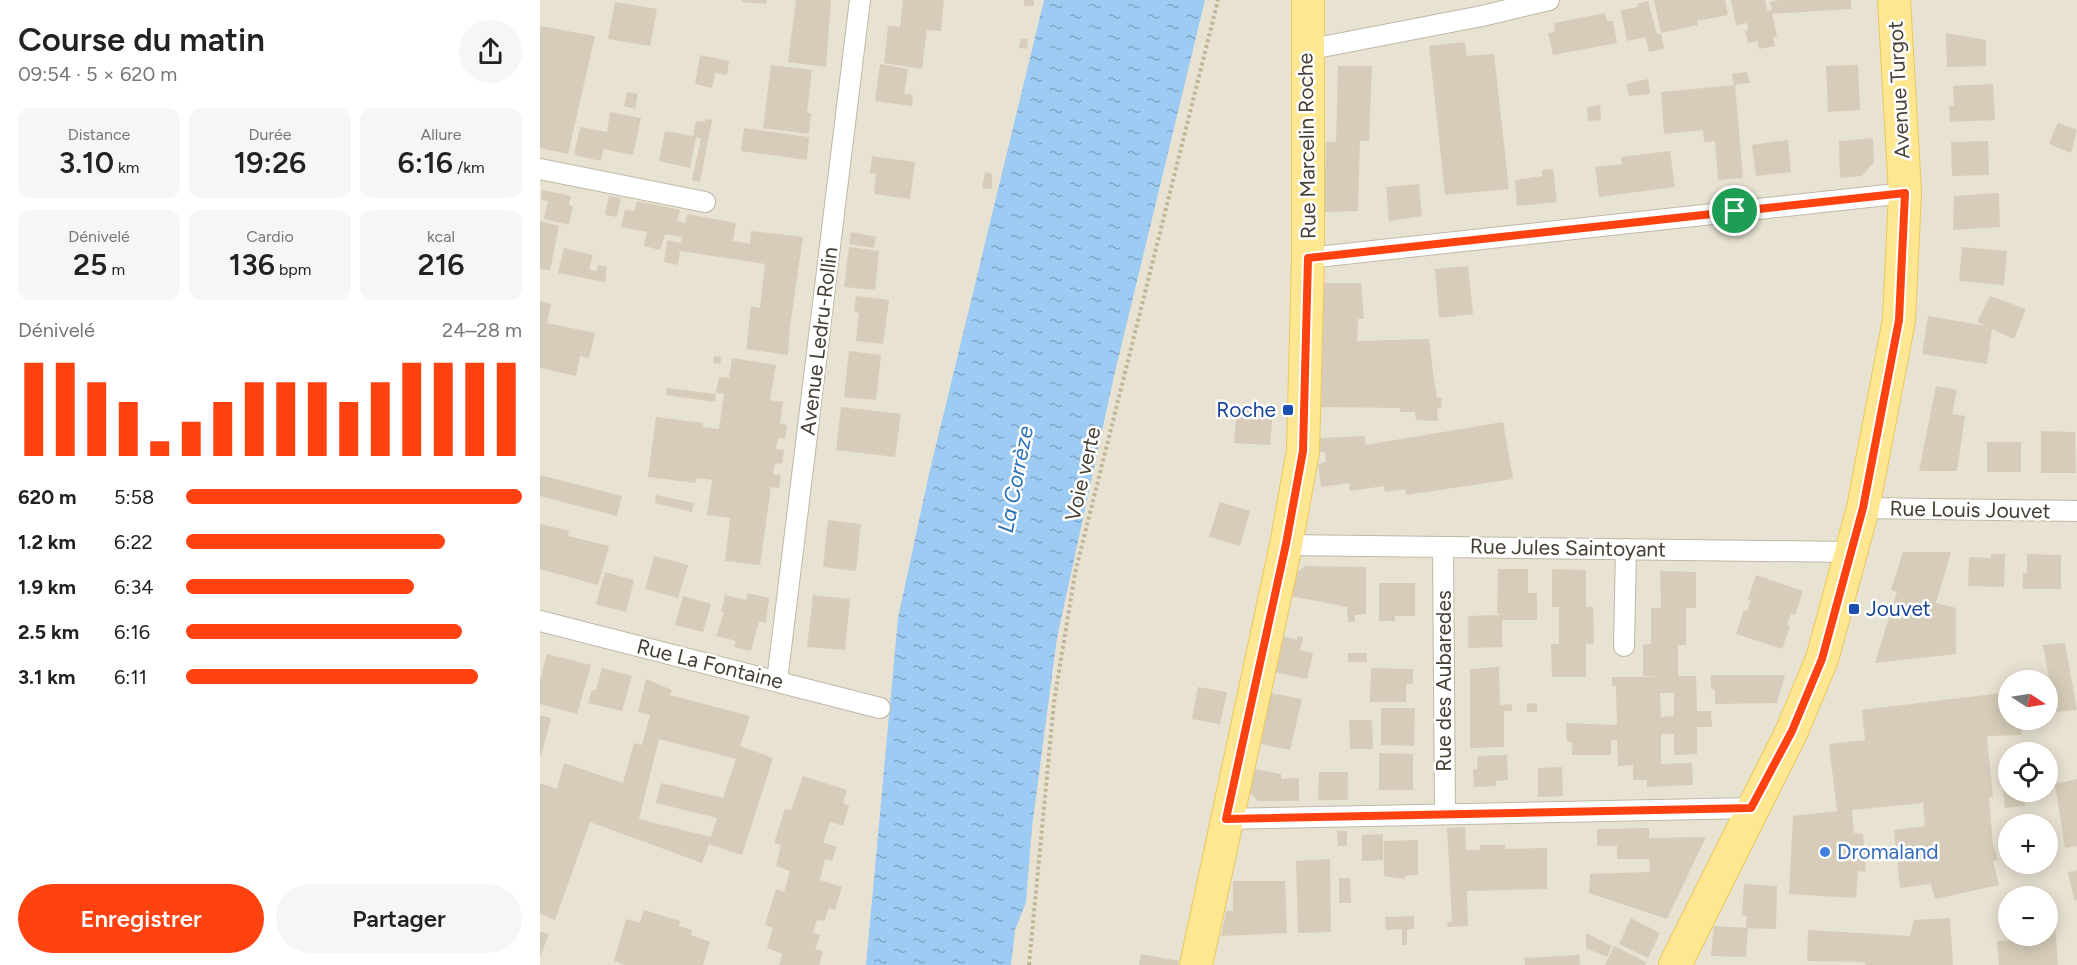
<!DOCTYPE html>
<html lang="fr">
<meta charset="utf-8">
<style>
body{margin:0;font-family:Figtree,sans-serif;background:#f6f6f6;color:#222;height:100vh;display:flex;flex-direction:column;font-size:22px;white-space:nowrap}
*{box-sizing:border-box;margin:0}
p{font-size:20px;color:#767676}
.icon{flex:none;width:33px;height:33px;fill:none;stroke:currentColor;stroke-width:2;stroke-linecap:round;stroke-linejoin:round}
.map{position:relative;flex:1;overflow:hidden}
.drawer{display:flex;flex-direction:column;background:#fff;width:540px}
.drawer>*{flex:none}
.needle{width:39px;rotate:102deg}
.controls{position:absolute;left:1458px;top:670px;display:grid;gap:12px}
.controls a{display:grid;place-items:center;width:60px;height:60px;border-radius:50%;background:#fff;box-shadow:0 3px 15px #0003;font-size:30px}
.pin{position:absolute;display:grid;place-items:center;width:51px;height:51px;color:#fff;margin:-26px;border:3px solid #fff;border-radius:50%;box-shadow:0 2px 6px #0007}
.round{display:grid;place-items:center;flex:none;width:63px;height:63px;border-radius:32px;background:#f6f6f6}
.overview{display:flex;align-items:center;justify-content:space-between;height:102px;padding:0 18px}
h1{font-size:33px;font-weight:600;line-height:45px}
.metrics{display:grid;grid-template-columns:repeat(3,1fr);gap:9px;height:102px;padding:6px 18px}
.metrics div{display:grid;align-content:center;border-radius:12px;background:#f6f6f6;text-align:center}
.metrics b{font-size:30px;font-weight:600}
.metrics small{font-size:16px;font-weight:400}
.metrics p{font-size:16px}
.chart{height:168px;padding:12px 18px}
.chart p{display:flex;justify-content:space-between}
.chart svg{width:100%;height:108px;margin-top:6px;stroke:#ff4210;stroke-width:6}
.button{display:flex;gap:12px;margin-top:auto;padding:12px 18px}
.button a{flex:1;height:69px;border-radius:36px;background:#ff4210;color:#fff;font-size:24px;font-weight:600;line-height:69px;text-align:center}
.button a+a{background:#f6f6f6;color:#222}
ul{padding:0 18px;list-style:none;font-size:20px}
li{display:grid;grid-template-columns:96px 72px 1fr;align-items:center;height:45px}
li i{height:15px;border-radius:8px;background:#ff4210}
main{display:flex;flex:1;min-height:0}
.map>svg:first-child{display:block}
.residential{fill:#e8e2d2;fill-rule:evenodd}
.water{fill:url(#water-ripples)}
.building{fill:#d6ccb9;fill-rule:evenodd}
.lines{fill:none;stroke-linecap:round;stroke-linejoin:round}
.street-casing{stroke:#bfb8a7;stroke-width:22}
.primary-casing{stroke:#eac85c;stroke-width:34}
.path{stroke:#c2b597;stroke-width:4;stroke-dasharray:3 3;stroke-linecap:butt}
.street{stroke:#fff;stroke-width:20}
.primary{stroke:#ffe792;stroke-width:32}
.route-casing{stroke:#fff;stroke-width:12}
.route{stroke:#ff4210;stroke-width:8}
.transit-dot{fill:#1a4fb4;stroke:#fff;stroke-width:2}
.shop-dot{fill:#3f7fe0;stroke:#fff;stroke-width:2}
.labels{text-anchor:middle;stroke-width:5;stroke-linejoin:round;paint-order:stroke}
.street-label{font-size:21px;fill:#464034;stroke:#fff}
.transit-label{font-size:21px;fill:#164399;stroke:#fff;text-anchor:end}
.shop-label{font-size:21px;fill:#366cbe;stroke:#fff;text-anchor:start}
.water-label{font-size:22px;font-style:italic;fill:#2772b8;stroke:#fff}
</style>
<main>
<section class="drawer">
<div class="overview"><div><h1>Course du matin</h1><p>09:54 · 5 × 620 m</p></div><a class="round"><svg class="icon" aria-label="share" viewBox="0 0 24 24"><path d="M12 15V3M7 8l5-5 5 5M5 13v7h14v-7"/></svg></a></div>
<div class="metrics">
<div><p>Distance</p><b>3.10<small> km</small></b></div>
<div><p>Durée</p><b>19:26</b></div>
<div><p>Allure</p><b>6:16<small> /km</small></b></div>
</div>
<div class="metrics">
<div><p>Dénivelé</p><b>25<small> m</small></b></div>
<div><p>Cardio</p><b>136<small> bpm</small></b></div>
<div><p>kcal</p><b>216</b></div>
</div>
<div class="chart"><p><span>Dénivelé</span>24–28 m</p>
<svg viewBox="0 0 160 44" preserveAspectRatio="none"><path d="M5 44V6M15 44V6M25 44V14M35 44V22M45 44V38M55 44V30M65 44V22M75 44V14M85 44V14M95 44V14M105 44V22M115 44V14M125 44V6M135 44V6M145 44V6M155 44V6"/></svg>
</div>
<ul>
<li><b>620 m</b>5:58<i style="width:100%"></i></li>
<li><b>1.2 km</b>6:22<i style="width:77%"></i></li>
<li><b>1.9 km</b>6:34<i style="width:68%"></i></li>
<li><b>2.5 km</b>6:16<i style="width:82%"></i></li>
<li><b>3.1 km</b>6:11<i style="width:87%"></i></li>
</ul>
<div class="button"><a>Enregistrer</a><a>Partager</a></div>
</section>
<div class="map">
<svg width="1537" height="965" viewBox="0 0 1537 965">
<defs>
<pattern id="water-ripples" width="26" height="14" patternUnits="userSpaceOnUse" patternTransform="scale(1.5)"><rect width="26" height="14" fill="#9dcbf4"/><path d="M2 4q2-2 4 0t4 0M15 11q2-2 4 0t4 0" fill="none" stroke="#82a6c6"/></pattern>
</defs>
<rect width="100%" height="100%" fill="#f3f0e4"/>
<path class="residential" d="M0,0H1537V965H0ZM1468,681H1508V720H1468ZM1468,753H1508V792H1468ZM1468,825H1508V864H1468ZM1468,897H1508V936H1468Z"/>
<path class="water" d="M504,0H665L574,376L517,638L492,827L486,902L475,930L471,965H326L358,618L389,474Z"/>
<path class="building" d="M202,0H227L226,4L202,2Z
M256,0H291L286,67L248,62Z
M363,0H404L401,31L387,30L382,69L344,63L348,26L360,27Z
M484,0H494V6H484Z
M1114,0H1185L1188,15L1157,21L1158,25L1121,33L1124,49L1109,52L1106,37L1087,41L1081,10L1098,7L1097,4L1108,1L1117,34L1121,33Z
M1191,0H1225L1227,11L1232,10L1230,2L1240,0H1311V9L1232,14L1237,37H1233L1235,46L1219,49L1217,41L1208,43L1205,31L1208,30L1207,23L1196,25Z
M75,2L117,9L110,46L68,39Z
M1065,13L1067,21H1073L1077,43L1013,55L1008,33L1015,32L1014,23Z
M0,26L55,36L28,154L0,148Z
M1406,33L1446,40V66L1407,67Z
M481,38L488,39L487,49L479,48Z
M925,42L926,56L954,54L969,189L905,195L889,46Z
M160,55L189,61L187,75L175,73L172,88L155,84Z
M340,64L368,69L364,94L373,95L372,106L335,101Z
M231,65L272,70L267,113H271L269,134L223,128Z
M1318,65L1320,110L1288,112L1286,66Z
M798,66H832L829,141H820L818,211L784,212L786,142H796Z
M1207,72L1210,83L1194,85L1192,74Z
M1108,79L1110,94L1089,96L1086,84Z
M1453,84L1455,120L1410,122L1409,106H1414L1413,86Z
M1195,85L1203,178L1178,180L1175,141L1164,142L1163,130L1124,134L1121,92Z
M87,92L98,94L95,109L84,106Z
M1060,105L1061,120L1048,121L1047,107Z
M70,112L101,118L93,155L63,149L61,161L34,155L40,127L67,132Z
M165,119L172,120L160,182L152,180L161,139L156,137L150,168L119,161L125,131L153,136L156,121L165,122Z
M1518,123L1537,130L1531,153L1509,144Z
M204,128L269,137L267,160L201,151Z
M1333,138L1334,162L1322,176L1300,178L1299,141Z
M1248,140L1251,172L1216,176L1212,145Z
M1448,141L1449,175L1412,176L1411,142Z
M1130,151L1135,187L1059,197L1055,167L1082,164L1081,157Z
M332,156L375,162L370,199L334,194L336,174L330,173Z
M1013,169L1017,202L977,206L975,180L1002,176V170Z
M445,172L452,174V189L442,188Z
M879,184L882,216L849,221L846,187Z
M2,190L31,196L29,205L33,206L29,225L4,219L8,201L1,200Z
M1459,193L1460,227L1413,230L1414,196Z
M69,196L81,198L77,217L65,215Z
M97,201L140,210L137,221L145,223L147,214L196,223L193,241L210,244L211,231L263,237L250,326L248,355L206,349L211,306L220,308L225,264L140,251L138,265L124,262L127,240L141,243L142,237L125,234L120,250L104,246L107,232L81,227L85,210L94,211Z
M0,221L19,226L10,270L0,269Z
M311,232L336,237L334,248L309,244Z
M309,247L339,251L335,290L304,287Z
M1422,247L1467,251L1464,285L1419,281Z
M24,248L53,255L49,270L56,271L58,265L67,267L65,282L18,273Z
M928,266L933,314L899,318L895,269Z
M784,283H821L824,319H818L817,341L889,339L894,380L897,397L902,398L901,408H897L898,421L876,420L875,412H860V408L781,407Z
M316,296L349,300L343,344L316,341L319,313L314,312Z
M1450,296L1486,309L1474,339L1452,329L1447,364L1382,354L1388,316L1445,326L1437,322Z
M0,301L11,304L7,323L55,333L49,358L40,356L36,376L0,368Z
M309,351L341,355L336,400L304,397Z
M174,356L182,357L180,364L173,363Z
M192,358L236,365L230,400L243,402L240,424L247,425L245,439L238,438L236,449L244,450L242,464L235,463L233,474L241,475L239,488L231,487L220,565L185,561L190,518L167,515L172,480L156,478V483L108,477L116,417L163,423L162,427L179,429L184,394L176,393L179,377L189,378Z
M1396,386L1417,390L1412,414L1425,416L1417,471H1379Z
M127,388L176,394L175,402L126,395Z
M301,407L361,414L355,457L296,450Z
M697,407L733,410L730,445L694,443Z
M963,422L973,479L866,495L865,489L845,492L844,486L810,491L809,483L781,487L778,464L786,462L785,452H780V438L825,436V445Z
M1501,431L1535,432L1536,473H1501Z
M1447,442H1481V472H1447Z
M0,475L82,496L77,516L0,496Z
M116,495L154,503L152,512L115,503Z
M680,502L710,511L700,546L669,537Z
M288,520L321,524L316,571L283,567Z
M0,524L29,531L28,536L69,546L58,585L0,569Z
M1363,552H1411L1396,603L1416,608V654L1335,663L1357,592L1351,590Z
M1451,554H1465L1464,587L1428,586L1429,557L1451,558Z
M1487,554L1521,555V589H1483V573H1487Z
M114,556L148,565L138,598L105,589Z
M765,566L826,567V614L815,615V622H808L807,607L751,596L756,573Z
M958,569H988V593H997V620H962V647L928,648V616L961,615L957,613Z
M1012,569L1046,570V607H1053L1054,644H1046V677H1012L1011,644H1019V607H1012Z
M1120,571L1156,572V608H1146V645H1138V676H1156L1157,711H1171L1172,727H1157V754L1134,755V734H1121V764L1152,763L1153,785L1107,787V780H1093V765L1078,766L1077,740H1071V755H1032V742H1027L1026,723L1077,725L1076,686H1072V677H1123L1103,676V645L1111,644V608H1121ZM1120,693H1134V716L1121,717Z
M65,572L94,580L86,612L56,604Z
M1216,575L1263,591L1255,615L1251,614L1247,624L1250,626L1242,649L1196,634L1204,610L1207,611L1211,600L1208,599Z
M839,583H875V616H855V621H839Z
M208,593L229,598L226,623L219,621L211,651L194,647L196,641L176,636L184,613L181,612L185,595L206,600Z
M273,595L310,599L305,650L267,647Z
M143,596L171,604L163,632L135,625Z
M743,636L757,640V636L763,637L760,650L773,653L767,679L735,672Z
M1525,643L1537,710L1515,712L1503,645Z
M808,653H827V662H808Z
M7,654L51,665L37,714L0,704V680Z
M959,667L960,705L972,704V711H964V747L930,748V669Z
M62,668L92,676L82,711L48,703L52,690H56Z
M831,668L873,669V684H866V702H830Z
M1171,675H1245L1237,703L1175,704V690L1171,689Z
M106,679L132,690L130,695L210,716L200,746L233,758L202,855L169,844L162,863L50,822L15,920L0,914V783L17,789L24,763L83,783L94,743L102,745L110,715L98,712ZM119,739L196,759L183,798L121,783L116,803L177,818L171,837L99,819Z
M658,687L687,692L680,724L652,719Z
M731,693L762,699L750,750L720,744Z
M1461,693L1468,694V720H1481L1482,735L1447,736L1453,797H1449L1453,845L1458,860L1453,861L1459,885L1395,899L1391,884L1360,888L1354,830L1385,826L1383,803L1312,810L1314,833L1323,834L1326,862L1325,872L1318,871L1316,898L1249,894L1253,816L1297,811L1289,744L1325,740L1322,710Z
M997,703V712H987V704Z
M841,708H875L874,746L841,745Z
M0,715L11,718L1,756L0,755Z
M809,720H832L833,749H810Z
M839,753L873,754V790H839Z
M967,755L968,780L956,781V786L934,787L933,770L937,769L938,756Z
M1022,767L1023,796L998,797V768Z
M715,769L741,774V779L759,778V801H718L710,793Z
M779,772H808V800H778Z
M263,776L307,790L303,803L309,806L303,826L290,822L283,842L297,847L292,861L285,859L280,880L302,887L295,910L289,908L284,921L277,920L273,933L280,935L275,949L283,951L279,965H239L242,954L227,948L233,928L225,925L236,889L244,892L250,871L236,866L241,845L234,843L245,809L251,810Z
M1537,779V846L1525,848L1515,784Z
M1468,785V792H1484L1485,806L1465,808L1463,786Z
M925,827L926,850H940V845H965V849L1007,848V889L927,891L928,926L908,927L907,922H912L907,828Z
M1109,828V838L1166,837L1127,919L1049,893L1050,874L1110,872L1109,859H1077V846H1057V829Z
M797,831H807V846H798Z
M843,834V860L822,861V835Z
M878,840V875L865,876V879L844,876V841Z
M790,859L791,932L758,933L756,861Z
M1537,870V900H1534L1528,872Z
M799,878H810L811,903H799Z
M693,881H745L747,933L681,936L686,911H693Z
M1204,884L1237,886L1236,929L1206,928L1207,916L1202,915Z
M104,910L140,921L139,926L152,930L151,935L170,942L163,965H85L74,961L86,919L100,923Z
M874,916V929H867V945H862V929L846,930L845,917Z
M1091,918L1120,933L1108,958L1079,944Z
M1410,918L1413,965H1325L1326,962L1267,961L1268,930L1370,936L1374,920Z
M1508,925H1515L1518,965H1459L1457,941L1471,940V936H1508Z
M1174,926L1208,928L1206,957L1171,956Z
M0,931L9,934L0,957Z
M1046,933L1072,946L1067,957L1046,948Z
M1074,946L1106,962L1105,965H1065Z
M601,954L639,961L638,965H599Z
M1039,955L1040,965H985L984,958Z"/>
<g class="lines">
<defs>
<path id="street" d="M766,50L942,16L1009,0
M0,169L165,202
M768,258L1365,193
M1323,508L1537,511
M746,545L1310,552
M903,547L905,814
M0,621L340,708
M1084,646L1086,549
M237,681L320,0
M686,819L1211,808"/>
<path id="primary" d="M656,965L746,545L763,451L768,258V0
M1135,965L1252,731L1282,659L1323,508L1359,320L1365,193L1354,0"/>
</defs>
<use href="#street" class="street-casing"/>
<use href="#primary" class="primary-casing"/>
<path class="path" d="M489,965L514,702L535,573L678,0"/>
<use href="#street" class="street"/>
<use href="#primary" class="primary"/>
</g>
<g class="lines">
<defs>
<path id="route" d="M1365,193L1359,320L1323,508L1282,659L1252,731L1211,808L686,819L746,544L763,451L768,258Z"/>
</defs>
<use href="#route" class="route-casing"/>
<use href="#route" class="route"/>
</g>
<g class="transit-dot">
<rect x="742" y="404" width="12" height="12" rx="3"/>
<rect x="1308" y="603" width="12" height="12" rx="3"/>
</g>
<circle class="shop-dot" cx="1285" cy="852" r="6"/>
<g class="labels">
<g class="street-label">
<text transform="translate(1359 90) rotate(-93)" y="7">Avenue Turgot</text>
<text transform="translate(767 146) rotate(-91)" y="7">Rue Marcelin Roche</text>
<text transform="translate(279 341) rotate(-83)" y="7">Avenue Ledru-Rollin</text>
<text transform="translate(543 474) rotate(-77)" y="7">Voie verte</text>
<text transform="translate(1430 510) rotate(1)" y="7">Rue Louis Jouvet</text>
<text transform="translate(1028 548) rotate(1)" y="7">Rue Jules Saintoyant</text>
<text transform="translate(170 664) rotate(14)" y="7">Rue La Fontaine</text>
<text transform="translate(904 681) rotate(-90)" y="7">Rue des Aubaredes</text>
</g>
<g class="transit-label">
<text x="736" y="417">Roche</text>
<text x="1326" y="616" text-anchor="start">Jouvet</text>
</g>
<g class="shop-label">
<text x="1297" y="859">Dromaland</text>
</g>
<g class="water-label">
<text transform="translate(475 479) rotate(-79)" y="8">La Corrèze</text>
</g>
</g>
</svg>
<div class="controls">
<a><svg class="needle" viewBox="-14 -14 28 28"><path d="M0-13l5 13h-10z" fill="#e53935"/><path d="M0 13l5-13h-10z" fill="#767676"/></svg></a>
<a><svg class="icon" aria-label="locate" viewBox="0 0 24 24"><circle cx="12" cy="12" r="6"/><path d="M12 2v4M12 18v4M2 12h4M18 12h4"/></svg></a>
<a>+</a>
<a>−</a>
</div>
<div class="pin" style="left:1195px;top:211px;background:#1e9e55"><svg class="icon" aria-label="arrive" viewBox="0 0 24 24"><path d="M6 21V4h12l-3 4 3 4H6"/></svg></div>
</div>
</main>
